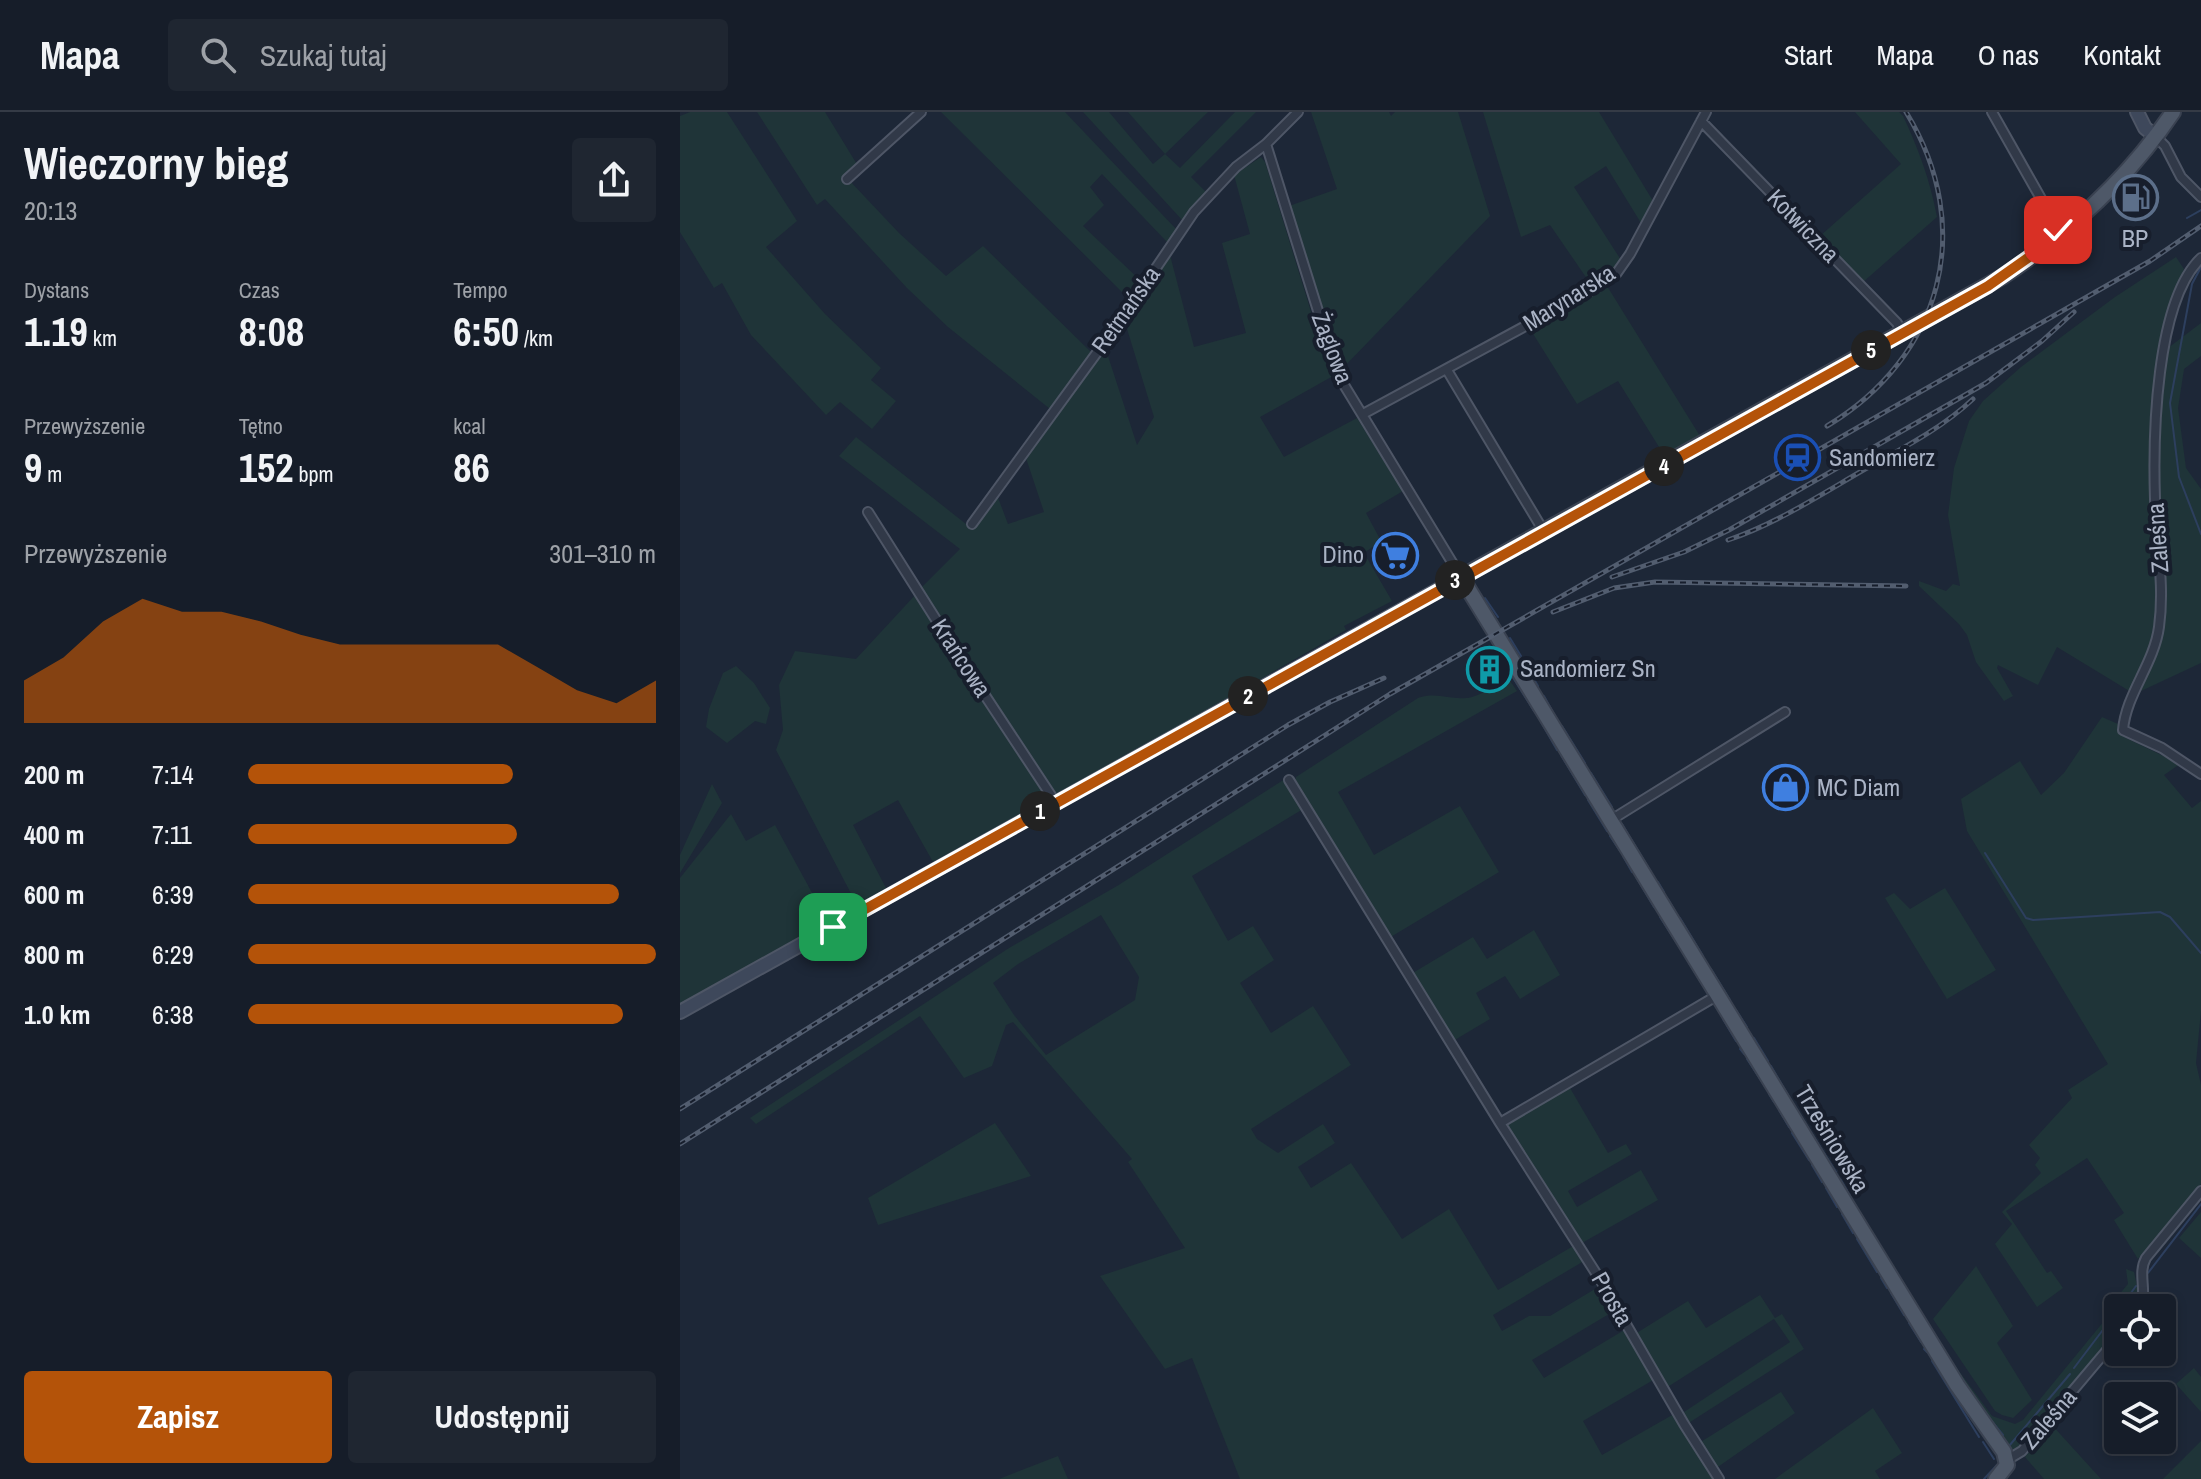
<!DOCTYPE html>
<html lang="pl">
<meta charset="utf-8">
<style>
body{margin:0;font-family:"Archivo Narrow",sans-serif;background:#1f2631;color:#f1f3f6;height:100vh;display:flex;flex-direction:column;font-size:30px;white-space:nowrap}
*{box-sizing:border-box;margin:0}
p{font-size:26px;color:#9ea2a8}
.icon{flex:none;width:44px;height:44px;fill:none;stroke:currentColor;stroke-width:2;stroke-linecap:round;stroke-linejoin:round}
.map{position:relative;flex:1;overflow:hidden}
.side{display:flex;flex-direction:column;background:#161d29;width:680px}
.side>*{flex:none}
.tools{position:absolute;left:1424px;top:1182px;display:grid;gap:16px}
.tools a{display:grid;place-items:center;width:72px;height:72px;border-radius:8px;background:#161d29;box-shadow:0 4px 12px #0003,0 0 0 2px #353b46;font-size:40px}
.pin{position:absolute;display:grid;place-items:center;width:68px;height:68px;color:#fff;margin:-34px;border-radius:16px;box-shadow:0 4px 12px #0006}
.km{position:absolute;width:40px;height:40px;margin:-20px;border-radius:50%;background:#222;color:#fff;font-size:22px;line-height:40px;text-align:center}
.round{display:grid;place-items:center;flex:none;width:84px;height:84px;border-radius:8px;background:#1f2631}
.overview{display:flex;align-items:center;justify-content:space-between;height:136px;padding:0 24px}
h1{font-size:44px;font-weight:700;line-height:60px}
.stats{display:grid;grid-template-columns:repeat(3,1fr);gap:12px;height:136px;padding:8px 24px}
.stats div{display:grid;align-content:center}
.stats b{font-size:40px;font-weight:700}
.stats small{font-size:22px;font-weight:400}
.stats p{font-size:22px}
.chart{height:224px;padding:16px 24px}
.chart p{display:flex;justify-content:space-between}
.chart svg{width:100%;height:144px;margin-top:8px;fill:#b45309;opacity:.7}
.button{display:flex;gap:16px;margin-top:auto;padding:16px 24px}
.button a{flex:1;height:92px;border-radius:8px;background:#b45309;color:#fff;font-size:32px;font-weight:700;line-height:92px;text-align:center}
.button a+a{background:#1f2631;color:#f1f3f6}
ul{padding:0 24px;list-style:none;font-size:26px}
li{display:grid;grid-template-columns:128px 96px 1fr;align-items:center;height:60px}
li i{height:20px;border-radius:10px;background:#b45309}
header{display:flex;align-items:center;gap:48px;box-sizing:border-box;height:112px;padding:0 40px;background:#161d29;border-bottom:2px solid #353b46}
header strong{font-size:38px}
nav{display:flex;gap:44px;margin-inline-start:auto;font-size:28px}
.search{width:560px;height:72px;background:#1f2631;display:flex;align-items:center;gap:20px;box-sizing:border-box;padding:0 28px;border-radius:8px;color:#9ea2a8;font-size:30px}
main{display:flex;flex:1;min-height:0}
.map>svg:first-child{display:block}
.green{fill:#1f3438;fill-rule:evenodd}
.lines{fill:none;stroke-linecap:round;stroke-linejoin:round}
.stream{stroke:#2d3f5e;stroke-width:2}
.street-casing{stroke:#4e5666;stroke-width:12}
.secondary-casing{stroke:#4e5666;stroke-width:16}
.primary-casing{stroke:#3a4251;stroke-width:18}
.street{stroke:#313948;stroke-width:8}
.secondary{stroke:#3e485b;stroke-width:12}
.primary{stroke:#4e5868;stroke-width:14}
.rail-casing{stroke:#525d6f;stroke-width:5}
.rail{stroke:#171e2c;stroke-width:2;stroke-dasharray:6;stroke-linecap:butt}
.route-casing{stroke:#fff;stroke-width:16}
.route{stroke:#b45309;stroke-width:10}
.labels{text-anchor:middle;stroke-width:8;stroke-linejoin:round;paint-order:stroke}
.street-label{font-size:24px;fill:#aab3c5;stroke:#171e2c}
.poi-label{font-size:24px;fill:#aab3c5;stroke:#171e2c;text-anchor:start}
</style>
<header>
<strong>Mapa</strong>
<div class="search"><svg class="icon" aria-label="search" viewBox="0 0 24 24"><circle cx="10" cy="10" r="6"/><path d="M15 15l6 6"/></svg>Szukaj tutaj</div>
<nav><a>Start</a><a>Mapa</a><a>O nas</a><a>Kontakt</a></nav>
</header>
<main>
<section class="side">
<div class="overview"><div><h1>Wieczorny bieg</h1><p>20:13</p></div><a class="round"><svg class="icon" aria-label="share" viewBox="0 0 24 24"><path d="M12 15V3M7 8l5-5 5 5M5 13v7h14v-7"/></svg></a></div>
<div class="stats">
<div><p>Dystans</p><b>1.19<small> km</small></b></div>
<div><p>Czas</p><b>8:08</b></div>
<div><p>Tempo</p><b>6:50<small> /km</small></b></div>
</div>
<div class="stats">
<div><p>Przewyższenie</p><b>9<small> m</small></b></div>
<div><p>Tętno</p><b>152<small> bpm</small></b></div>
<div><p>kcal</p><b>86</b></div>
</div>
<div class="chart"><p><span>Przewyższenie</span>301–310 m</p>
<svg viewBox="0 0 160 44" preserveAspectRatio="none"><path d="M0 44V31L10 24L20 13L30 6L40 10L50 10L60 13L70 17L80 20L90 20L100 20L110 20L120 20L130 27L140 34L150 38L160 31V44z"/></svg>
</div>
<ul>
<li><b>200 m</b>7:14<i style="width:65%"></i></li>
<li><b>400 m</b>7:11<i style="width:66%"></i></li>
<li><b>600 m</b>6:39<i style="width:91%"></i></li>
<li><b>800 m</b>6:29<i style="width:100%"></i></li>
<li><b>1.0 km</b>6:38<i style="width:92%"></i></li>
</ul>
<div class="button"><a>Zapisz</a><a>Udostępnij</a></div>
</section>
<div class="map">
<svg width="1521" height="1367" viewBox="0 0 1521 1367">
<rect width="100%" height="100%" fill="#1d2737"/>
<path class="green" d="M10,0H47L117,109L86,135L145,202L201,256L191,268L216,289L192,317L160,290L146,303L71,223L42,171L34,176L0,120V4Z
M77,0H145L178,54L168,67L219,121L266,164L303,134L412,241L370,297L268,215L227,176L145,87L137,93Z
M261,0H385L497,118L487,130L422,62L410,75L424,93L403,114L461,169L450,188Z
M403,0H429L473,52L485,42L448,0H528L485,42L500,56L555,0H576L511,65L526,80L503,109Z
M631,0H709L711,4L715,0H778L810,104L661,258L609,94L657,77Z
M803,0H919L973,89L961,111L926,54L894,75L941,148L932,159L912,174L870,113L841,125Z
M1175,0H1219L1223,4C1239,38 1250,68 1257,105L1182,171L1139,125L1221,52Z
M581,45L585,50L648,255L653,264L580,305L604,345L677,306L723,379L686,401L701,429L684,441L712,489L664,514L666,518L375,685L240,477L280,437L159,344L176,325L291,416L317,383L328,412L364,400L345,343L425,235L457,333L474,305L444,207L490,143L514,235L566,221L542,131L570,122L554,63Z
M1496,145L1504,157L1481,226L1475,263L1471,382L1478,470L1475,520L1451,580L1377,535L1358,573L1318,553L1317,556L1333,584L1324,589L1296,550L1287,523L1279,512L1239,474V469L1266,479L1273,472L1280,474L1268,403L1274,356L1289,309L1303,289L1341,255L1435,185Z
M927,174L1020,324L984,343L938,269L897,292L850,217Z
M1521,211V244L1504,257L1498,296L1506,356L1521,377V551L1461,579C1469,558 1480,536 1483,514C1489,471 1481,438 1478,397C1475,345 1480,288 1488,236Z
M237,481L372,687L253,750L218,688L173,713L206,776L177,793L96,638L103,618L99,573L115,539L176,547Z
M56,554L74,571L90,596L86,612L75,609L47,631L26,615L29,597L43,561Z
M828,566L837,579L658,680L694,743L780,694L819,760L709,826L615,672L616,665L738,586C759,579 773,590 792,585C804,582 816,572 828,566Z
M1422,605L1438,612L1439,622L1444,625L1500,652L1484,663L1512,696L1521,689V899L1516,951L1521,973V1072L1458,1147L1434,1108L1444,1101L1407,1046L1326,1099L1367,1161L1371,1159L1383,1176L1357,1195L1315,1132L1332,1112L1322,1100L1361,1061L1355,1053L1360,1046L1349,1033L1392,986L1388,978L1428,952L1287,719L1281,687L1340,649L1361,683L1384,661Z
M605,667L623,697L512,764L548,829L573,814L594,848L560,871L591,921L633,894L671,953L571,1017L577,1027L598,1041L643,1012L655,1031L618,1055L631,1076L671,1051L722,1127L769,1097L818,1178L895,1133L904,1149L813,1203L822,1219L849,1204H870L920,1174L934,1199L852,1248L864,1266L946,1217L975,1267L903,1309L922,1343L994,1302L1036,1367H560L512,1246L485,1257L420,1164L505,1136L448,1050L452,1047L333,910L326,913L312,954L284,966L240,904L76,1012L70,1006L329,836L437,774ZM421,803L459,865L455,888L366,943L334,903L313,871L338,852Z
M32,672L42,691L0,761V743Z
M51,702L66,729L95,713L148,810L0,892V766Z
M1265,776L1316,858L1267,887L1205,786L1214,781L1230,797Z
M854,818L880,863L840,887L825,864L796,881L810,907L773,929L731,862L793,825L807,847Z
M890,976L928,1041L946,1032L952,1042L888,1079L897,1095L961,1058L978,1088L902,1131L827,1015L831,1009Z
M315,1011L351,1064L198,1113L188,1086Z
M1521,1100V1146L1499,1126Z
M1296,1154L1333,1214L1317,1231L1352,1288L1333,1306L1322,1303L1315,1299L1253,1207Z
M1446,1157L1454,1160L1459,1183L1456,1195L1438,1196V1218L1343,1333L1331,1338L1302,1300L1265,1240L1312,1304L1335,1312L1343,1308L1429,1203L1426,1198L1448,1172Z
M1080,1183L1095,1206L1102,1202L1124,1237L1007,1312L1001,1302L1110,1230L1094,1207L986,1276L955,1222L1008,1189L1026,1216Z
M1514,1256L1521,1265V1300L1496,1272Z
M1101,1280L1115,1301L1035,1357L1019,1331Z
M1193,1296L1222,1341L1195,1359L1200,1367H1095Z
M1371,1312L1421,1367H1364L1345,1345Z
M1521,1329V1367H1483Z
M378,1344L388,1367H319Z"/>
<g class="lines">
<path class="stream" d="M1507,106L1521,98
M1521,155L1512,172L1490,291L1499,365L1521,422
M805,486L818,505
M830,526L841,544
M847,555L858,574
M832,564L854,599
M864,584L875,604
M861,610L877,638
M882,614L905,651
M881,643L905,683
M911,661L932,695
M908,688L927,719
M942,712L971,760
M930,724L940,739
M1305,741L1346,806L1353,808L1480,800L1490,805L1521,841
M943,744L952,760
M956,765L974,795
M978,770L984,780
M988,787L995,799
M980,805L1000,836
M1000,806L1023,844
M1003,841L1006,845
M1009,851L1029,883
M1031,857L1050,888
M1056,898L1067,915
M1043,907L1056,929
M1074,926L1088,949
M1060,937L1064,942
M1067,947L1086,976
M1091,954L1115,995
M1089,982L1094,990
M1099,998L1109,1015
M1120,1003L1156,1060
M1112,1021L1129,1048
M1132,1053L1142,1070
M1161,1068L1175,1093
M1146,1076L1157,1095
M1180,1101L1213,1155
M1162,1102L1173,1121
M1177,1127L1197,1160
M1216,1160L1235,1191
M1468,1161L1521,1092
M1201,1166L1207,1176
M1211,1181L1224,1203
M1440,1196L1456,1174
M1244,1206L1261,1234
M1229,1211L1241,1230
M1244,1237L1247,1240
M1265,1240L1301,1296
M1252,1249L1299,1325
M1394,1256L1438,1198
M1305,1301L1323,1323
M1303,1330L1314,1347
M1329,1334L1390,1262
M1304,1367L1317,1353"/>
<defs>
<path id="street" d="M1312,0L1381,122
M1021,9L1217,211L1222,221
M1475,24L1485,34L1501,65L1521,85
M586,32L658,263L781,465
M167,67L241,0
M1521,146C1475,190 1473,326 1475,387C1476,431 1485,472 1479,515C1474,552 1446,582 1443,618L1482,636L1521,662
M767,258L863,418
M683,302L910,179L936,162L950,142L1026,0
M188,400L279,544L376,691
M292,412L440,209L514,100L556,55L586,32L618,0
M609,668L820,1011L921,1169L1004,1312L1039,1367
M931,708L1105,600
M820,1011L1038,883
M1460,1196C1468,1179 1457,1162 1466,1146L1521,1079
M1327,1348L1342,1339L1438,1225"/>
<path id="secondary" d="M1457,0L1465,16L1475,24
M0,900L781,465"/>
<path id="primary" d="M1316,1367L1327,1353L1324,1340L1277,1273L781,465L1322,165C1388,121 1448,67 1493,0"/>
</defs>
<use href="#street" class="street-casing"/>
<use href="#secondary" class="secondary-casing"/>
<use href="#primary" class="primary-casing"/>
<use href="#street" class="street"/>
<use href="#secondary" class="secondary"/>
<use href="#primary" class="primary"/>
<defs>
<path id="rail" d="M1147,314C1262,245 1297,116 1226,0
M1048,428C1095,412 1137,385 1180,360C1219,338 1260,318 1293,287
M932,465L1004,440L1049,418L1306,271L1362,229L1394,200
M873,500L934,476L975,470L1226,474
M0,997L608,613L650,590L704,566
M0,1032L710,582L1470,149L1521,114"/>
</defs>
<use href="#rail" class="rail-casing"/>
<use href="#rail" class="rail"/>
</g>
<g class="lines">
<defs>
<path id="route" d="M153,815L1308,174L1382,122L1378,118"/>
</defs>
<use href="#route" class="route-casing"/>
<use href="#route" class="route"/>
</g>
<defs>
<symbol id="fuel-ring" viewBox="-11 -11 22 22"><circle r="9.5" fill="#171e2c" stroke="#5c6f8a" stroke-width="1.5"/><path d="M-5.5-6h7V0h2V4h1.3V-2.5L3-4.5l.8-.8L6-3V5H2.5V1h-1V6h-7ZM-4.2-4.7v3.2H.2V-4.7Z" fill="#5c6f8a"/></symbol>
<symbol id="station-ring" viewBox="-11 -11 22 22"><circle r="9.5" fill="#171e2c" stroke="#1a4fb4" stroke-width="1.5"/><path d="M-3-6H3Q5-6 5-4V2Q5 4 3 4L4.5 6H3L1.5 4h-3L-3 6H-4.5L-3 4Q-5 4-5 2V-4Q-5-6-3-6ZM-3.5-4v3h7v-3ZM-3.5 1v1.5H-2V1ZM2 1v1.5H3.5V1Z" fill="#1a4fb4"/></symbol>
<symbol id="supermarket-ring" viewBox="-11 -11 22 22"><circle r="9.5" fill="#171e2c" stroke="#3f7fe0" stroke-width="1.5"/><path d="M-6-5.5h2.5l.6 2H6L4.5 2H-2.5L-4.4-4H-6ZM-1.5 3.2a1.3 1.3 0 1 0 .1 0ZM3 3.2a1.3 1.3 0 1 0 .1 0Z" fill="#3f7fe0"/></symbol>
<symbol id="building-ring" viewBox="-11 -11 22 22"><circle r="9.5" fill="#171e2c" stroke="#0f9aa8" stroke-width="1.5"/><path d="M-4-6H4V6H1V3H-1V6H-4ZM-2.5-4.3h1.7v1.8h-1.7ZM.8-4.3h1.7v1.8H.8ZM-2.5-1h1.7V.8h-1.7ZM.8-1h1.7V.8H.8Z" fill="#0f9aa8"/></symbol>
<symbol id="shop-ring" viewBox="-11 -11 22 22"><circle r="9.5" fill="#171e2c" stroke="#3f7fe0" stroke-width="1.5"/><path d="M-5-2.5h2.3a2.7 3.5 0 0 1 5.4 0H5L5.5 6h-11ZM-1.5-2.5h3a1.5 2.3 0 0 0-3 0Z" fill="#3f7fe0"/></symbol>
</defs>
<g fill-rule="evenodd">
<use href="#fuel-ring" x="1430" y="60" width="51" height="51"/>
<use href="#station-ring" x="1092" y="320" width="51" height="51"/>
<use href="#supermarket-ring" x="690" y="418" width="51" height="51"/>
<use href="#building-ring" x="784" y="532" width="51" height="51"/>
<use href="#shop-ring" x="1080" y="650" width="51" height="51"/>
</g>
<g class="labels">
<g class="street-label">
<text transform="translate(1123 114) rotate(46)" y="8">Kotwiczna</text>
<text transform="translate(889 186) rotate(-32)" y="8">Marynarska</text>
<text transform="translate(446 198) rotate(-55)" y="8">Retmańska</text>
<text transform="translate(652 236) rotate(69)" y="8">Żaglowa</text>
<text transform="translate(1478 426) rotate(-94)" y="8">Zaleśna</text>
<text transform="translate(281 546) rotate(57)" y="8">Krańcowa</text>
<text transform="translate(1152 1027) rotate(59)" y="8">Trześniowska</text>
<text transform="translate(932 1187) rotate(60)" y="8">Prosta</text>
<text transform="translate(1369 1307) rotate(-49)" y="8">Zaleśna</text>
</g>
<g class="poi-label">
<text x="1455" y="135" text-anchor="middle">BP</text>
<text x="1149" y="354">Sandomierz</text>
<text x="684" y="451" text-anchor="end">Dino</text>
<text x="840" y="565">Sandomierz Sn</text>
<text x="1137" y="684">MC Diam</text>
</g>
</g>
</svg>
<div class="tools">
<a><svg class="icon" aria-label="locate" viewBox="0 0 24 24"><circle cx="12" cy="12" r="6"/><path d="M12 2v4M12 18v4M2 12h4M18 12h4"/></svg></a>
<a><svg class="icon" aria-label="layers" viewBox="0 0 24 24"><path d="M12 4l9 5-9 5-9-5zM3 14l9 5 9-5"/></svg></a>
</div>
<div class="pin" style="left:153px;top:815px;background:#1e9e55"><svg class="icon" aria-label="arrive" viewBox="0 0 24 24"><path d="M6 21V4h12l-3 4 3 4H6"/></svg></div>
<div class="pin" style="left:1378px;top:118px;background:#d93025"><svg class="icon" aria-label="check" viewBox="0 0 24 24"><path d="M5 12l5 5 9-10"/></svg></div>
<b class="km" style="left:360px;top:699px">1</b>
<b class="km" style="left:568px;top:584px">2</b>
<b class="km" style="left:775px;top:468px">3</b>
<b class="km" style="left:984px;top:354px">4</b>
<b class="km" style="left:1191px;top:238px">5</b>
</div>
</main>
